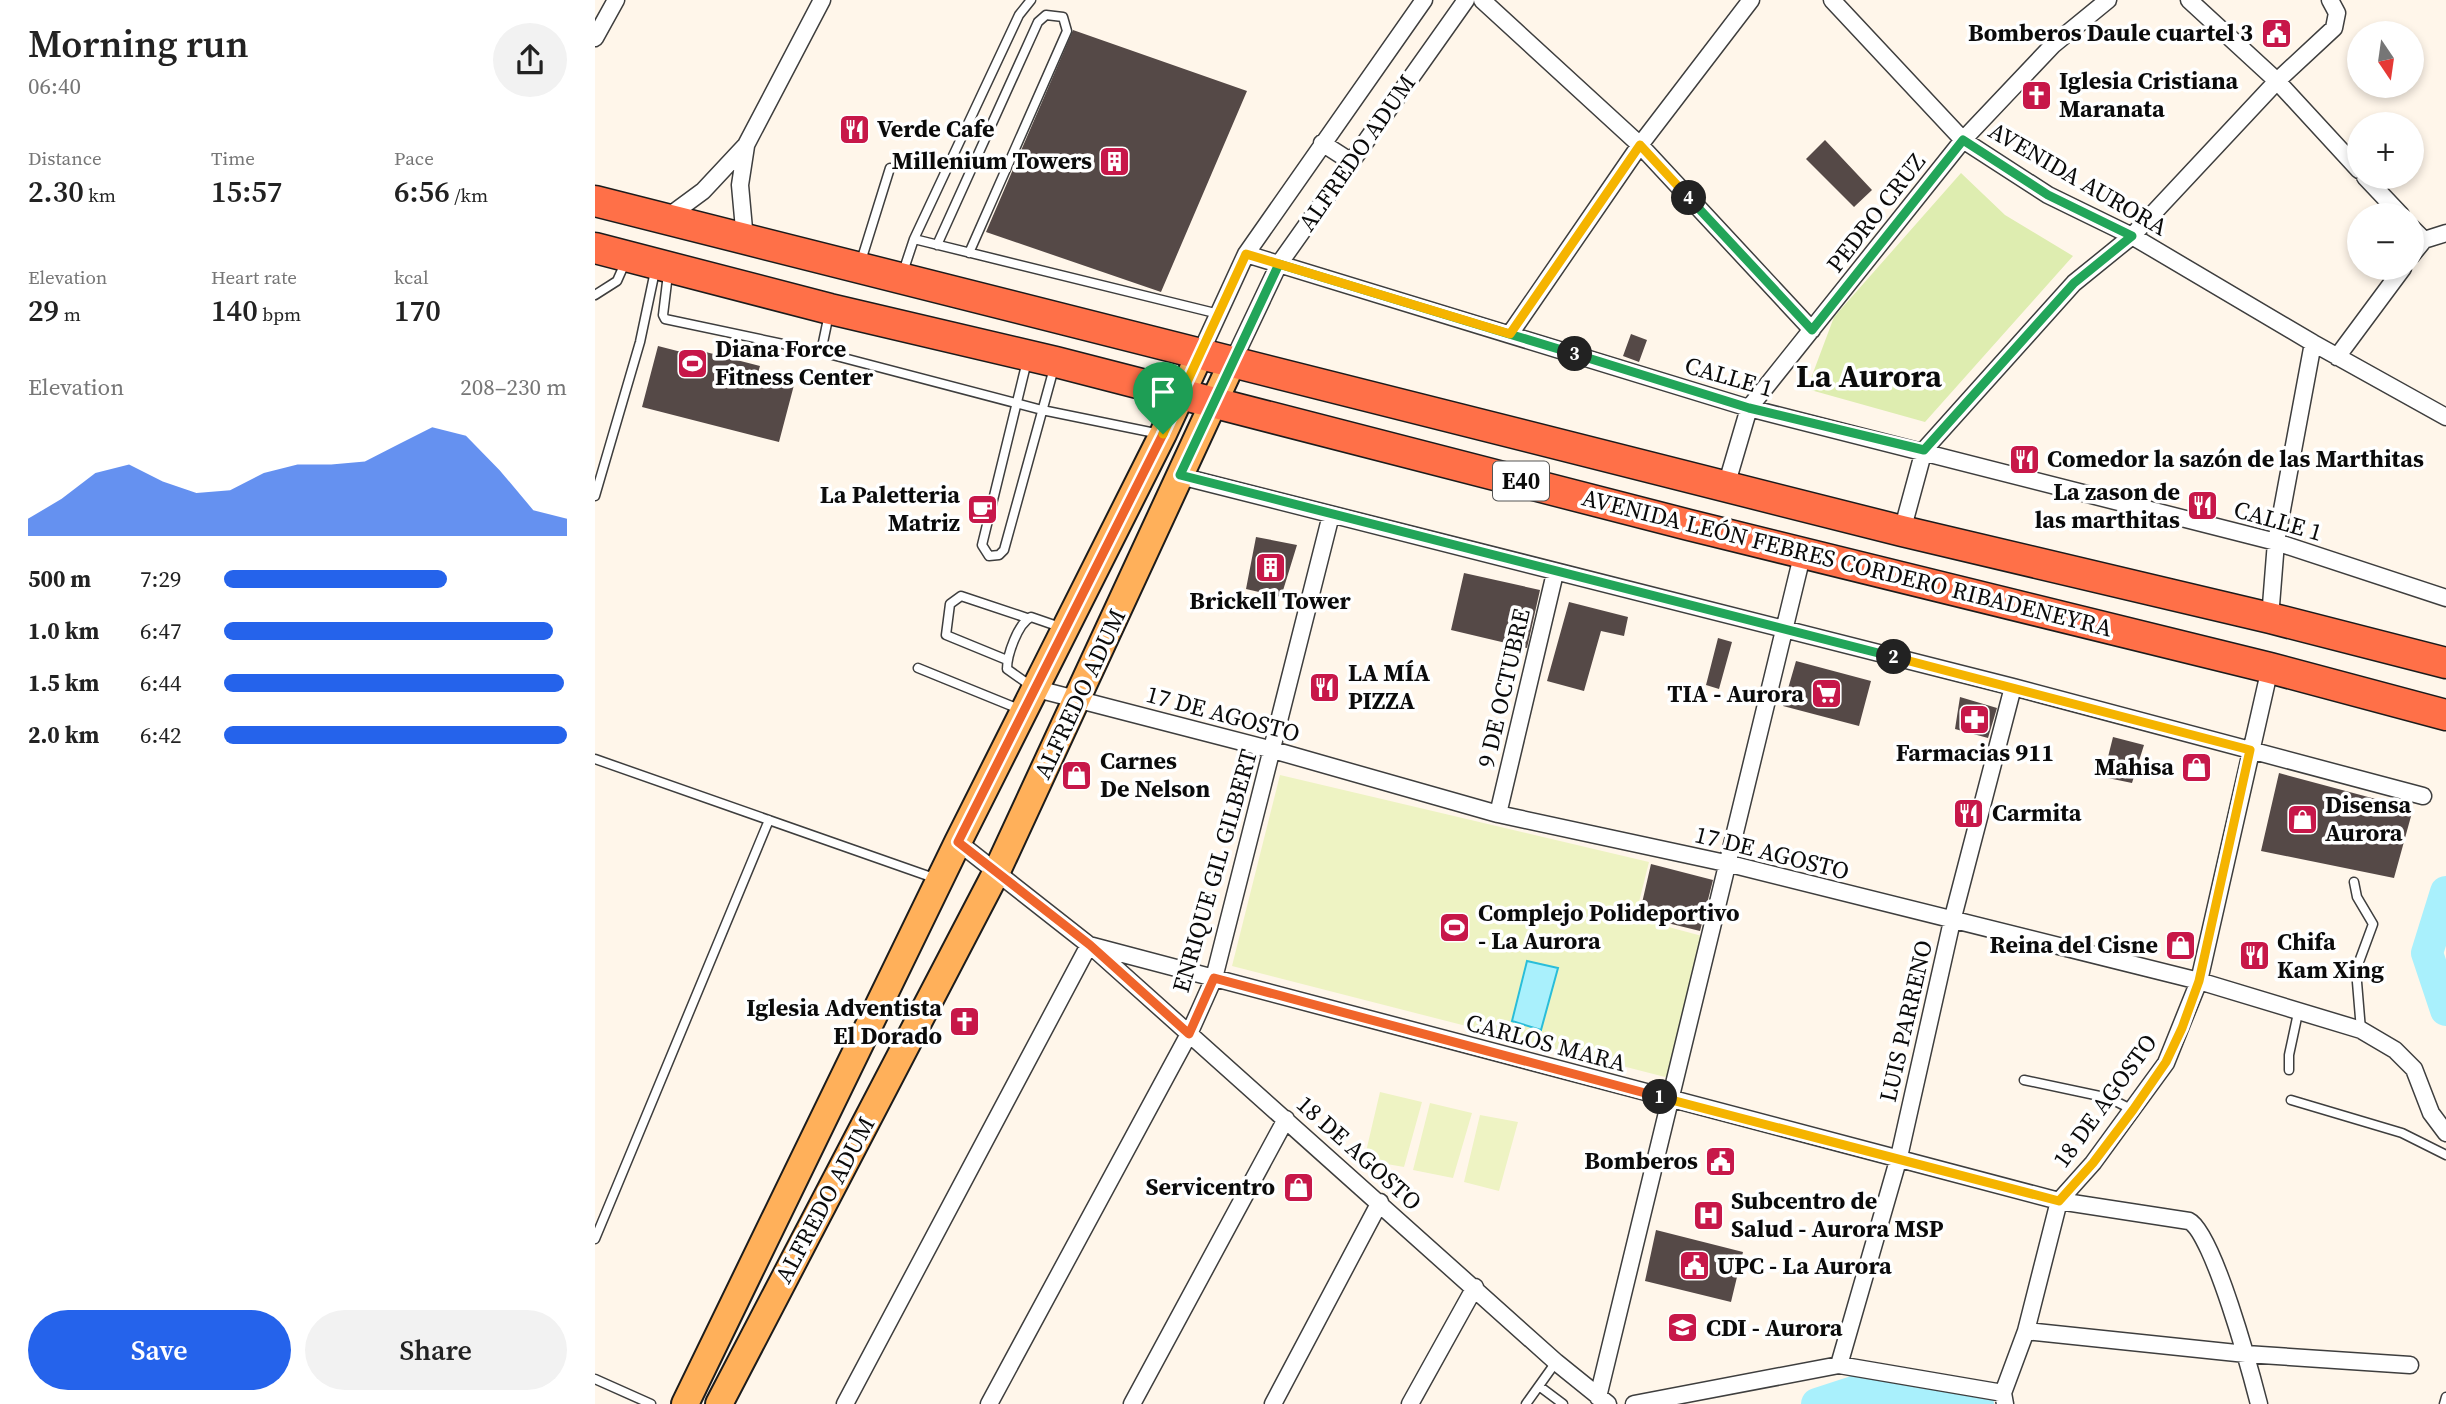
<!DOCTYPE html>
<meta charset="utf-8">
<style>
body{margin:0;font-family:"Source Serif 4",serif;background:#f2f2f2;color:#222;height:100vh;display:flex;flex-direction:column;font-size:26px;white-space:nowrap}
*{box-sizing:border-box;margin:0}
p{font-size:23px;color:#767676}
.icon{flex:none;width:38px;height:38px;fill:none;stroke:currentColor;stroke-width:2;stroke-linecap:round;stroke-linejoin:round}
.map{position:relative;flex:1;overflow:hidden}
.drawer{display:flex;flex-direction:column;background:#fff;width:595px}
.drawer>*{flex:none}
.needle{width:46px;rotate:167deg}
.tools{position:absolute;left:1752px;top:21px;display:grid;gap:14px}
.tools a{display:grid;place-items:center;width:77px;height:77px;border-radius:50%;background:#fff;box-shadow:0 4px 10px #0003;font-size:35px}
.pin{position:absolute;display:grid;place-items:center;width:60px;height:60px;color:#fff;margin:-72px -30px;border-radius:50% 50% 50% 0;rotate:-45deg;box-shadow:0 0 7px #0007}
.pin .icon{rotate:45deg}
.km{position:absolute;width:35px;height:35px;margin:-18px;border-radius:50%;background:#222;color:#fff;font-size:19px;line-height:35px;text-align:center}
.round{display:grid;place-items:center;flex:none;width:74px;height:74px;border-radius:37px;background:#f2f2f2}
.head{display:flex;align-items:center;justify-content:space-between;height:119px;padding:0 28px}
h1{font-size:38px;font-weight:600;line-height:52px}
.metrics{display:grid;grid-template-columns:repeat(3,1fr);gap:10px;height:119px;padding:7px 28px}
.metrics div{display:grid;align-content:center}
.metrics b{font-size:30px;font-weight:600}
.metrics small{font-size:19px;font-weight:400}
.metrics p{font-size:19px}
.chart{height:196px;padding:14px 28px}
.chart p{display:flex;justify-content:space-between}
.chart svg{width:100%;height:126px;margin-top:7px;fill:#2563eb;opacity:.7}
.action{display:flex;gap:14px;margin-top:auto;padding:14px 28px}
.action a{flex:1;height:80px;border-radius:42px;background:#2563eb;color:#fff;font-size:28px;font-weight:600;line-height:80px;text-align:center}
.action a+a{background:#f2f2f2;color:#222}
ul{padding:0 28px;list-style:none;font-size:23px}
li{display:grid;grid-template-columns:112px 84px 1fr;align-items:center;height:52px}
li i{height:18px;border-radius:9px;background:#2563eb}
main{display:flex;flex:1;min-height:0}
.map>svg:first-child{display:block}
.green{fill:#deedb0}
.pitch{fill:#eef3c3}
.water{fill:#a9f0fc;stroke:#29bdd9;stroke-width:2}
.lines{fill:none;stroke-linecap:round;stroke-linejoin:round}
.river{stroke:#a9f0fc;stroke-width:32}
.building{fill:#554947}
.lane-casing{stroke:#3e3e3e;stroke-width:11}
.street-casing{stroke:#3e3e3e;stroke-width:19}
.primary-casing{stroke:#1c1c1c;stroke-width:30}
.highway-casing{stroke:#1c1c1c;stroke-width:33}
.lane{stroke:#fff;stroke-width:8}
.street{stroke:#fff;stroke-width:16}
.primary{stroke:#ffb05a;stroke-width:26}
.highway{stroke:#ff7048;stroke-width:30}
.split-1-casing{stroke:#fff;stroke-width:14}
.split-2-casing{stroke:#fff;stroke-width:14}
.split-3-casing{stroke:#fff;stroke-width:14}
.split-4-casing{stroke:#fff;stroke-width:14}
.split-5-casing{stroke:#fff;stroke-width:14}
.split-1{stroke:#f0652b;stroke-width:9}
.split-2{stroke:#f5b400;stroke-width:9}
.split-3{stroke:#22a559;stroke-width:9}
.split-4{stroke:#22a559;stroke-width:9}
.split-5{stroke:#f5b400;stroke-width:9}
.labels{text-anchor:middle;stroke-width:7;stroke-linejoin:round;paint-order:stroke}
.shield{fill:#fff;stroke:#545454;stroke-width:2}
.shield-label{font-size:23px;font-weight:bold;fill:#0b0b0b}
.poi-label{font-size:24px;font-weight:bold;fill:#0b0b0b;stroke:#fff;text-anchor:start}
.street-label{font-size:24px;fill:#0b0b0b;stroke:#fff}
.district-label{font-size:32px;font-weight:bold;fill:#0b0b0b;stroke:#fff}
</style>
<main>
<section class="drawer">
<div class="head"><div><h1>Morning run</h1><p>06:40</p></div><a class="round"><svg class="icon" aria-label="share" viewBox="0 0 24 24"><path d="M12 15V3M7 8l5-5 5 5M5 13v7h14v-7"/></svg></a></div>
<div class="metrics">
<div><p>Distance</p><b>2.30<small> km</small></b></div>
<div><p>Time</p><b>15:57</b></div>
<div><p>Pace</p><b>6:56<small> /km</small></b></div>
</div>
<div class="metrics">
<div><p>Elevation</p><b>29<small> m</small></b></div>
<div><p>Heart rate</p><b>140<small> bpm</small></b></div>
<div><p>kcal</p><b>170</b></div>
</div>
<div class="chart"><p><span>Elevation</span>208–230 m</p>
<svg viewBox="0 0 160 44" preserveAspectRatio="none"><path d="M0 44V38L10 31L20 22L30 19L40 25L50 29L60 28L70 22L80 19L90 19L100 18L110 12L120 6L130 9L140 21L150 35L160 38V44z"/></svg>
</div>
<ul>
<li><b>500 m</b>7:29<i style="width:65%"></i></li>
<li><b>1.0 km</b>6:47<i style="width:96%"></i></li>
<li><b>1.5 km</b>6:44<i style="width:99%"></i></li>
<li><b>2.0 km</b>6:42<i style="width:100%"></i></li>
</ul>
<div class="action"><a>Save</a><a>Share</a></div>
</section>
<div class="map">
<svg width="1851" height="1404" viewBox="0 0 1851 1404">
<rect width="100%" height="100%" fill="#fff6ea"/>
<path class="green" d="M1366,173L1410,215L1478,256L1330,422L1212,389L1239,317Z"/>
<path class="pitch" d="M685,775L1054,862L1040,918L1107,936L1074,1078L637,966Z
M785,1092L827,1102L809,1167L769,1160Z
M835,1103L877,1113L858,1178L818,1170Z
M885,1115L923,1122L904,1191L869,1182Z"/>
<path class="water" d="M932,961L963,968L946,1030L917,1021Z"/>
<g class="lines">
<path class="river" d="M1851,892L1832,953L1851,1010
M1222,1404L1268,1389L1347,1393L1383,1404"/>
</g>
<path class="building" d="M478,30L652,91L566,292L391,232Z
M1230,140L1277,190L1259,207L1211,159Z
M1036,334L1052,340L1044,362L1028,356Z
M63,346L98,355L99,349L165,366L162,376L199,385L184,442L47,407Z
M661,537L702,545L686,597L651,589Z
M869,573L945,590L932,648L856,630Z
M974,602L1033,617L1029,636L1006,631L989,691L952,681Z
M1123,638L1137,642L1124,689L1111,685Z
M1201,661L1276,681L1264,726L1188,706Z
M1365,697L1402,708L1393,738L1360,729Z
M1518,737L1549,745L1537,783L1508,777Z
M1597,757L1612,762L1607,777L1592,772Z
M1684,773L1818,809L1799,878L1666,851Z
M1056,864L1118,880L1105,931L1044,916Z
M1061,1230L1148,1252L1136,1302L1050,1281Z"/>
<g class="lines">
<defs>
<path id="lane" d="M319,239L624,314
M342,245L443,22L451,15L468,17L472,31L374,253
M266,261L295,168
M308,272L319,239L424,15L436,0
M73,274L68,315L70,319L226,352L447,410L565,434
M0,295L22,281L30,263
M226,352L234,314
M432,361L387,545L394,556L404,555L409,550L459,368
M0,496L45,342L60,271
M412,660L351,635L355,604L366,596L432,618
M323,668L424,709
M436,686L412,669C412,655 423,623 436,617L465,627
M0,759L339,878
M1759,882L1762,897L1778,924L1761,970L1766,1030
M1694,1070V1055L1703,1013
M1429,1080L1514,1098L1538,1110
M1696,1100L1807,1133L1851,1155
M0,1239L174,820
M0,1379L56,1404
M944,1386L968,1404
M931,1404L961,1362
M1849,1404L1851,1397"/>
<path id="street" d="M887,0L1045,145L1217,330
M1237,0L1368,140L1453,195L1537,236L1718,343L1851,417
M1594,0L1682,81L1764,170
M0,38L21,0
M727,143L755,161
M1770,177L1806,215
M70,219L108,191L151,145L227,0
M1816,227L1829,240
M150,240L145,185L151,146
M1829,240L1851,233
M651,254L1154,408L1681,542L1851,598
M1816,256L1829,240
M915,334L1045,145L1156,0
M605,354L651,254L829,0
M1742,357L1808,268
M637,363L684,264L871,0
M585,476L1418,687L1828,796
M1131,486L1154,408L1368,140L1458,45L1513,0
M1307,531L1329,450L1479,283L1537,236L1682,81L1739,28L1742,13L1735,0
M1675,618L1681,542L1718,343
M442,689L678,750L903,814L1135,864L1604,981L1766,1030L1800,1050L1819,1069L1836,1113L1851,1133
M903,814L960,573
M363,842L494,945L1464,1201L1594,1221C1618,1232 1656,1373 1664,1404
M496,946L961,1362L1013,1404
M1431,1331L1651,1354L1815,1365
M1244,1365L1304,1157L1357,921L1418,687
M1003,1397L1208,552
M250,1404L494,945
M394,1404L594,1034L619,978L736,515
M537,1404L691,1119
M678,1404L785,1202
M815,1404L880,1287
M1039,1404L1244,1365L1408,1393
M1410,1404L1408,1393L1431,1331L1464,1201L1498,1163L1571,1063L1604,981L1675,668"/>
<path id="primary" d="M90,1404L363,842L568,434L605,354
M124,1404L402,871L637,363"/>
<path id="highway" d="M0,201L1307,531L1675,618L1851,663
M0,248L235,309L461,362L1094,525L1675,668L1851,715"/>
</defs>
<use href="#lane" class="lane-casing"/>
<use href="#street" class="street-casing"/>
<use href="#primary" class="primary-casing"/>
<use href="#highway" class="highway-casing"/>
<use href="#lane" class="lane"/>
<use href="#street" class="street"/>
<use href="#primary" class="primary"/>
<use href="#highway" class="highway"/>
</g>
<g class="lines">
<defs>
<path id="split-1" d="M568,434L363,842L495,945L594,1034L619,978L1065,1097"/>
<path id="split-2" d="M1065,1097L1464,1201L1498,1163L1538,1110L1571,1062L1587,1028L1604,981L1655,750L1299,657"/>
<path id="split-3" d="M980,354L684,264L585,475L1299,657"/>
<path id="split-4" d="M980,354L1154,408L1329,450L1479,283L1537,236L1453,195L1368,140L1217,330L1094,198"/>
<path id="split-5" d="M568,434L651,254L915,334L1045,145L1094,198"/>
</defs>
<use href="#split-1" class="split-1-casing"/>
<use href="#split-2" class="split-2-casing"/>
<use href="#split-3" class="split-3-casing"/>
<use href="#split-4" class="split-4-casing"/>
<use href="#split-5" class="split-5-casing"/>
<use href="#split-1" class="split-1"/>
<use href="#split-2" class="split-2"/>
<use href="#split-3" class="split-3"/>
<use href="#split-4" class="split-4"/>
<use href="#split-5" class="split-5"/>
</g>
<defs>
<symbol id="civic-square" viewBox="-11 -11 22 22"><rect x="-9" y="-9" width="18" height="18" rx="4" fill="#c71749" stroke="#fff"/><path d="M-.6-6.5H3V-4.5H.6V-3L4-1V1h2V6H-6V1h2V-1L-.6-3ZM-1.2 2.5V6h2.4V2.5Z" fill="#fff"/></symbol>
<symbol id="church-square" viewBox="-11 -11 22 22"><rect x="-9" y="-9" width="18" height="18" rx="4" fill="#c71749" stroke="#fff"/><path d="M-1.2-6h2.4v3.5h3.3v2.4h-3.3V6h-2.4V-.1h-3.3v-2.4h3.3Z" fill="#fff"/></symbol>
<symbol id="restaurant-square" viewBox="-11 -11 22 22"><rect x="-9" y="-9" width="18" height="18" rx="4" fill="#c71749" stroke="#fff"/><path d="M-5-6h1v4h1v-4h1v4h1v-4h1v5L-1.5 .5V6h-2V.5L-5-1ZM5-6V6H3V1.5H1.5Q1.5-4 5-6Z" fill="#fff"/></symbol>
<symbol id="building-square" viewBox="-11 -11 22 22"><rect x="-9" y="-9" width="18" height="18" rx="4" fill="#c71749" stroke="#fff"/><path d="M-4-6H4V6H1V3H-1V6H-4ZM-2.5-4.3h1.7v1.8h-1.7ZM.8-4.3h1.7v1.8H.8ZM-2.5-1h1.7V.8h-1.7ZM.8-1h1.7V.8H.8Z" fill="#fff"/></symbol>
<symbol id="stadium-square" viewBox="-11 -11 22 22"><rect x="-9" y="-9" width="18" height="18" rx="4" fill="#c71749" stroke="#fff"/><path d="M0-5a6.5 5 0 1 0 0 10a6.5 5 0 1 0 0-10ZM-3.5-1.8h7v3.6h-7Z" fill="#fff"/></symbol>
<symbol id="cafe-square" viewBox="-11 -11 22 22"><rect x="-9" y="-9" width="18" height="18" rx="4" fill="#c71749" stroke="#fff"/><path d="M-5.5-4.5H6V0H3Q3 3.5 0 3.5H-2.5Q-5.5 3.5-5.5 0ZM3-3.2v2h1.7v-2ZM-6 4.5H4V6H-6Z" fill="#fff"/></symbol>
<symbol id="supermarket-square" viewBox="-11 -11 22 22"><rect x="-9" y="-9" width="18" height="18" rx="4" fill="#c71749" stroke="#fff"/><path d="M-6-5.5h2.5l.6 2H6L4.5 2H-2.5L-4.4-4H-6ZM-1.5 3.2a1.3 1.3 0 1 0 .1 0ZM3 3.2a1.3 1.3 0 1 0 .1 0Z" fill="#fff"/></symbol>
<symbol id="pharmacy-square" viewBox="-11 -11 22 22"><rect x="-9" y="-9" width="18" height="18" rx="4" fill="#c71749" stroke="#fff"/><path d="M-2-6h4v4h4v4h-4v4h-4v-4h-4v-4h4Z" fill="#fff"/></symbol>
<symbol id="shop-square" viewBox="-11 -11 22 22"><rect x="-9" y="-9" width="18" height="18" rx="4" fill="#c71749" stroke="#fff"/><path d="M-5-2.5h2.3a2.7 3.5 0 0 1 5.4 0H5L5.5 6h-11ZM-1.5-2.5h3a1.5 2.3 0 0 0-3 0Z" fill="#fff"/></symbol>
<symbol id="hospital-square" viewBox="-11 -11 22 22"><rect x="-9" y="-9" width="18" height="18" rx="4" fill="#c71749" stroke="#fff"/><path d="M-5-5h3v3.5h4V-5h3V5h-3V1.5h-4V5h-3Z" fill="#fff"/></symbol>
<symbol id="school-square" viewBox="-11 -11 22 22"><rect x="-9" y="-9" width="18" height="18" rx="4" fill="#c71749" stroke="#fff"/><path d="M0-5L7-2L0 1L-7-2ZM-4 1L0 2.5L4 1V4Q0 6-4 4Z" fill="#fff"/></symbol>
</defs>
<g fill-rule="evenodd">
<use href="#civic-square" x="1664" y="16" width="35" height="35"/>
<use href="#church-square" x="1424" y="78" width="35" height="35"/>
<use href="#restaurant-square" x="242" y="112" width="35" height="35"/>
<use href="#building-square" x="502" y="144" width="35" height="35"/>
<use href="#stadium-square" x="80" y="346" width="35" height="35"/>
<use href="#restaurant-square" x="1412" y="442" width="35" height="35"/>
<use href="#restaurant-square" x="1590" y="488" width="35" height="35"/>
<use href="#cafe-square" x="370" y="492" width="35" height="35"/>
<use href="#building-square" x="658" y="550" width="35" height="35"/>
<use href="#restaurant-square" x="712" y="670" width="35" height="35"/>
<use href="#supermarket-square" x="1214" y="676" width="35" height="35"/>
<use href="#pharmacy-square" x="1362" y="702" width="35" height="35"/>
<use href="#shop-square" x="1584" y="750" width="35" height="35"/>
<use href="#shop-square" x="464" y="758" width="35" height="35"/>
<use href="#restaurant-square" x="1356" y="796" width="35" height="35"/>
<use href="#shop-square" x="1690" y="802" width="35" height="35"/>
<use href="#stadium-square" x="842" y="910" width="35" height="35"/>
<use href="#shop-square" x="1568" y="928" width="35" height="35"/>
<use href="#restaurant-square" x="1642" y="938" width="35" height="35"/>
<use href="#church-square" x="352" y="1004" width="35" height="35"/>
<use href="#civic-square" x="1108" y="1144" width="35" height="35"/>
<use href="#shop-square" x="686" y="1170" width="35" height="35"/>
<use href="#hospital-square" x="1096" y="1198" width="35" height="35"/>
<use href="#civic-square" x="1082" y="1248" width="35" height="35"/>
<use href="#school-square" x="1070" y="1310" width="35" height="35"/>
</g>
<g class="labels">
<rect class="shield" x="898" y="461.5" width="56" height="39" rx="5"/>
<g class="shield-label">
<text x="926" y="489">E40</text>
</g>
<g class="poi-label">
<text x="1658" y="41" text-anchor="end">Bomberos Daule cuartel 3</text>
<text x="1464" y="89">Iglesia Cristiana<tspan x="1464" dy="28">Maranata</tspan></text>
<text x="282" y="137">Verde Cafe</text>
<text x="497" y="169" text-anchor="end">Millenium Towers</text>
<text x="120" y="357">Diana Force<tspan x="120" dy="28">Fitness Center</tspan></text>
<text x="1452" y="467">Comedor la sazón de las Marthitas</text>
<text x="1585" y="500" text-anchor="end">La zason de<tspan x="1585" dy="28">las marthitas</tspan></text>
<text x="365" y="503" text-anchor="end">La Paletteria<tspan x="365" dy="28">Matriz</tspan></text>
<text x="675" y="609" text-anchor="middle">Brickell Tower</text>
<text x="753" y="681">LA MÍA<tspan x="753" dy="28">PIZZA</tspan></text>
<text x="1209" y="702" text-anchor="end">TIA - Aurora</text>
<text x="1380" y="761" text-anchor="middle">Farmacias 911</text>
<text x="505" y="769">Carnes<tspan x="505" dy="28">De Nelson</tspan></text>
<text x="1579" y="775" text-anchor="end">Mahisa</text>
<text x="1730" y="813">Disensa<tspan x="1730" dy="28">Aurora</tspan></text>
<text x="1397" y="821">Carmita</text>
<text x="883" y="921">Complejo Polideportivo<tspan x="883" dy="28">- La Aurora</tspan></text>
<text x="1682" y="950">Chifa<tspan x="1682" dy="28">Kam Xing</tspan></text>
<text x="1563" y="953" text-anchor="end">Reina del Cisne</text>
<text x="347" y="1016" text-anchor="end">Iglesia Adventista<tspan x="347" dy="28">El Dorado</tspan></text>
<text x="1103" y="1169" text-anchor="end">Bomberos</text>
<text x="680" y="1195" text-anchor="end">Servicentro</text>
<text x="1136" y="1209">Subcentro de<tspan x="1136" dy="28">Salud - Aurora MSP</tspan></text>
<text x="1122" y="1274">UPC - La Aurora</text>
<text x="1111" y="1336">CDI - Aurora</text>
</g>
<g class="street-label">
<text transform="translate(762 153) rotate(-55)" y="8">ALFREDO ADUM</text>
<text transform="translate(1483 179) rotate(30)" y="8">AVENIDA AURORA</text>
<text transform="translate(1281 213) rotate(-52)" y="8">PEDRO CRUZ</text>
<text transform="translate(1134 377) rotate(16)" y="8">CALLE 1</text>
<text transform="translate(1683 521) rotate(16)" y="8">CALLE 1</text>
<text transform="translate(1252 563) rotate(14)" y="8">AVENIDA LEÓN FEBRES CORDERO RIBADENEYRA</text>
<text transform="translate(909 688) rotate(-77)" y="8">9 DE OCTUBRE</text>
<text transform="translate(485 694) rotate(-65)" y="8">ALFREDO ADUM</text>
<text transform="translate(628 714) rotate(15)" y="8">17 DE AGOSTO</text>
<text transform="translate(1177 853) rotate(14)" y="8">17 DE AGOSTO</text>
<text transform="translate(620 871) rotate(-74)" y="8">ENRIQUE GIL GILBERT</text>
<text transform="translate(1311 1021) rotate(-77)" y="8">LUIS PARRENO</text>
<text transform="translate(951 1043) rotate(15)" y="8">CARLOS MARA</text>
<text transform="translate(1510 1101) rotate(-54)" y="8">18 DE AGOSTO</text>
<text transform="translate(764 1153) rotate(42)" y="8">18 DE AGOSTO</text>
<text transform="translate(230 1200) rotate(-62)" y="8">ALFREDO ADUM</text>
</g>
<g class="district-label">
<text x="1274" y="387">La Aurora</text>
</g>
</g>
</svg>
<div class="tools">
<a><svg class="needle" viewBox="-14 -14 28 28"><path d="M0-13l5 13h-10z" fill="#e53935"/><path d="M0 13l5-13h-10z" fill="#767676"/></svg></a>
<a>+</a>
<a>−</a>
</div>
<div class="pin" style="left:568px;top:434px;background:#1e9e55"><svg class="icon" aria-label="arrive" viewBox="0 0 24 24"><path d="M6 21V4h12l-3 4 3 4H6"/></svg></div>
<b class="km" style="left:1065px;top:1097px">1</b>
<b class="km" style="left:1299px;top:657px">2</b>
<b class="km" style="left:980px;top:354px">3</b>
<b class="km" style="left:1094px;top:198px">4</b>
</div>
</main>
